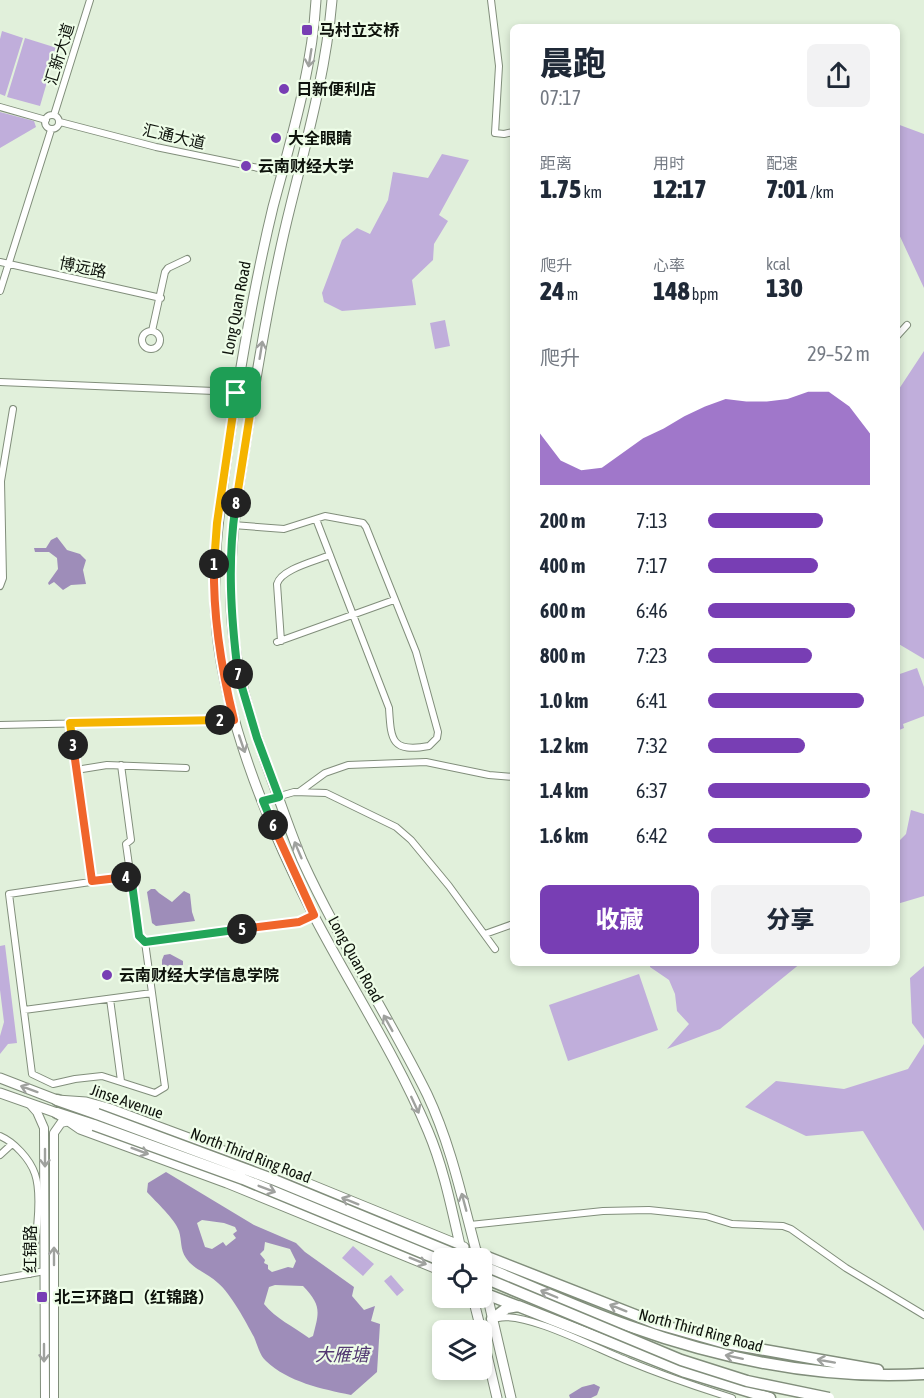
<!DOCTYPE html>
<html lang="zh">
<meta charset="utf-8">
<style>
body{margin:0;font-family:"Asap Condensed","Noto Sans SC",sans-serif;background:#f2f2f3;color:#1f2937;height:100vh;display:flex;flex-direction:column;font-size:22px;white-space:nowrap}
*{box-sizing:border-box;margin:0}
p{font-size:20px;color:#747a83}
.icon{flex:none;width:33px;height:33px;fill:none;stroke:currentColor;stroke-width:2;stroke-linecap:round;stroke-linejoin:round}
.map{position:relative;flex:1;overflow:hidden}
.panel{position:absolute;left:510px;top:24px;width:390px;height:942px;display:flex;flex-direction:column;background:#fff;border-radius:9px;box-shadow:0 3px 9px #0003}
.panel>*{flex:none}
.buttons{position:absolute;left:432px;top:1248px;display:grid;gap:12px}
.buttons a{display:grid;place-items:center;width:60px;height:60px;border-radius:9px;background:#fff;box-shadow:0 3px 9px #0003;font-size:30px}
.pin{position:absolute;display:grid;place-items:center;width:51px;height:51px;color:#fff;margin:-26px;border-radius:12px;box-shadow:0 3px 9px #0006}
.km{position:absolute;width:30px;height:30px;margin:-15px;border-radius:50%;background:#222;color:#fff;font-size:16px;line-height:30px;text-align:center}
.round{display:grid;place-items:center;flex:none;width:63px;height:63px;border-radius:9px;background:#f2f2f3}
.headline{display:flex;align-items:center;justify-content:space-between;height:102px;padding:0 30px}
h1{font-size:33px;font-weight:800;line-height:45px}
.figures{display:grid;grid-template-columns:repeat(3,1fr);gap:9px;height:102px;padding:6px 30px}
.figures div{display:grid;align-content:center}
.figures b{font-size:26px;font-weight:800}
.figures small{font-size:16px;font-weight:400}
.figures p{font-size:16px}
.chart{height:168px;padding:12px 30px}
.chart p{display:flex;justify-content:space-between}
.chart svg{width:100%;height:108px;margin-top:6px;fill:#783eb4;opacity:.7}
.button{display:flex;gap:12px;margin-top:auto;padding:12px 30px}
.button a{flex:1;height:69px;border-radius:9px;background:#783eb4;color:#fff;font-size:24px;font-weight:800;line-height:69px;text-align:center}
.button a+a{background:#f2f2f3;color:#1f2937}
ul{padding:0 30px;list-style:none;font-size:20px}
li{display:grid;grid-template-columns:96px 72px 1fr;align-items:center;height:45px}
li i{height:15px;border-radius:8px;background:#783eb4}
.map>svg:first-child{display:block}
.green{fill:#c0aedb}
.water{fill:#9e8db9;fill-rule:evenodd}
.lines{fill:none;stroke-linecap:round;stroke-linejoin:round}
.street-casing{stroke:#818e7b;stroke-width:8}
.secondary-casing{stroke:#818e7b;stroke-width:10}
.primary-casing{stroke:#818e7b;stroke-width:11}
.highway-casing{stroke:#818e7b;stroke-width:13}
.street{stroke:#fff;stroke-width:6}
.secondary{stroke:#fff;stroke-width:8}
.primary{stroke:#fff;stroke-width:9}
.highway{stroke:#fff;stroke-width:10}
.highway-bridge-casing{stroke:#818e7b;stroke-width:13;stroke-linecap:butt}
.highway-bridge{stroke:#fff;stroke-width:10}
.oneway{stroke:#9fa19e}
.split-1-casing{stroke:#fff;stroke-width:12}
.split-2-casing{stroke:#fff;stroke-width:12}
.split-3-casing{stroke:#fff;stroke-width:12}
.split-4-casing{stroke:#fff;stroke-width:12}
.split-5-casing{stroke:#fff;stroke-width:12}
.split-6-casing{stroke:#fff;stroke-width:12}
.split-7-casing{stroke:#fff;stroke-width:12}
.split-8-casing{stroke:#fff;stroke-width:12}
.split-9-casing{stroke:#fff;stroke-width:12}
.split-1{stroke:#f5b400;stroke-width:8}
.split-2{stroke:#f0652b;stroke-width:8}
.split-3{stroke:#f5b400;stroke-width:8}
.split-4{stroke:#f0652b;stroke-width:8}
.split-5{stroke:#22a559;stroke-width:8}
.split-6{stroke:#f0652b;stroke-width:8}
.split-7{stroke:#22a559;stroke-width:8}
.split-8{stroke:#22a559;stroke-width:8}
.split-9{stroke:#f5b400;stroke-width:8}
.poi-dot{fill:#783eb4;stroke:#eefde8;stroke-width:2}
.labels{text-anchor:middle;stroke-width:4.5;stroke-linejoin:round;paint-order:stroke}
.poi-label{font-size:16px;font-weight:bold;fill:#0e130c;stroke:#eefde8;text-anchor:start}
.street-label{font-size:16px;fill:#0e130c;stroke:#eefde8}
.water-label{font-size:18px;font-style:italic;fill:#533972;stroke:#eefde8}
</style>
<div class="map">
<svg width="924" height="1398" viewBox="0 0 924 1398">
<rect width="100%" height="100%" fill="#e1f0db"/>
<path class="green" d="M2,31L23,38L5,96L0,94V39Z
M25,38L57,48L40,106L7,97Z
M0,112L34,121L36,127L0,148Z
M897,124L924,134V288L897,230Z
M442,154L469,160L439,215L448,221L434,244L433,260L412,280L416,305L342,311L324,302L322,293L342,240L357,228L370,234L388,200L393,172L428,178Z
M445,320L450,346L435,349L430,323Z
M924,351V659L897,643V392Z
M917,668L924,687V716L903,724L904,728L897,731V675Z
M911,810L924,814V896L897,904V843L906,834Z
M5,945L17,1043L8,1044L0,1054V1036L4,1022L0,990V946Z
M650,963H801L720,1029L667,1049L689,1024L677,1011L675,994L669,980L650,967Z
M924,966V1039L912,1023L910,978Z
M639,974L658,1030L568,1061L549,1005Z
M924,1044V1231L863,1131L806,1136L745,1107L776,1081L844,1089L908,1069Z
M353,1246L374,1264L363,1276L342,1258Z
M391,1275L404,1290L397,1296L384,1281Z"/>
<path class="water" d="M57,537L67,550L80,554L86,560L83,570L86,584L71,585L63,590L54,582L49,585L48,583L58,569L57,558L49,552H35L34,548H46L51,540Z
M151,889H155L159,893L172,902L184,891L190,894L192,912L195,921L156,926L152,923L147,892Z
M170,954L183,961V965L162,966V960L164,955Z
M166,1172L254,1225L296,1243L305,1252L354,1287L352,1296L364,1310L375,1306L371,1321L380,1324L377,1372L351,1395C322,1389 288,1382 266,1361C260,1356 257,1344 254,1337C246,1322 231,1294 218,1283C208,1273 194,1270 186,1258C180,1249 182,1241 179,1231C175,1219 156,1202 147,1192L148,1183ZM202,1220L224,1223L235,1227L237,1231L233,1234L236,1238L226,1246L223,1242L212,1249L205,1247L197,1223ZM265,1242L290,1249L296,1261L293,1268L288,1267L272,1272L268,1269V1265L264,1263L265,1260L260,1254L264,1250ZM275,1285L303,1286C322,1306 319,1312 313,1336L309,1338C294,1327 275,1318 264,1304L269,1287Z
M594,1384L600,1387L597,1395L591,1398H570L569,1395L582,1387Z"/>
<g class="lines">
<defs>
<path id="street" d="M491,0L499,66L495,133L504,134L513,132
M0,107L46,120
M45 122a7 7 0 1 1 14 0a7 7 0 1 1-14 0Z
M54,115L90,0
M60,122L156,147L283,173
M0,262L161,298
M0,291L51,130
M152,331L165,272L168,268L187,259
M142 340a9 9 0 1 1 18 0a9 9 0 1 1-18 0Z
M897,336L907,325
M0,382L214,391L253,395
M233,525L284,529L325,516L363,523L366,527L416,652L438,732L437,738L429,746C391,753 391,740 389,708L316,519
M0,586L3,578L1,481L13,409
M281,641L277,584C281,569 316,561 330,555
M277,642L394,600
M70,723L92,881
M0,725L234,720
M121,765L131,840L126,844L139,936L145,942L165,1087L155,1093L102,1076L75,1079L53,1084L32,1074L9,894L131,876
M76,770L107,765L186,768
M299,792L325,773L348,765L426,762L489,775L513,777
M263,801L294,792L326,793L396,827L411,840L449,886L495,949
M485,934L513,924
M145,942L299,922L314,915
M110,999L121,1081
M24,1010L152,993
M0,1136C14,1142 30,1159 35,1174C43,1197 35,1249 30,1274
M0,1155L12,1144
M470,1225L603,1211L649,1210L706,1216L732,1224L783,1226L791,1229L846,1268L924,1315
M0,1279L45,1271
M498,1318C526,1311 599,1350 628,1361C662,1375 697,1387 732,1398"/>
<path id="secondary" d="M30,1104L37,1112L44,1128L45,1398
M54,1398V1133L61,1123L73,1120"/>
<path id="primary" d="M316,0C312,71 291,139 273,207C254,285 241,363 229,442C220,506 210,568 217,633C227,725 271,831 313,914C351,987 396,1055 428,1131C445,1171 453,1216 463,1258
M332,0C326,71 307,139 290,208C273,276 261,346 250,416C238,490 224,564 234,640C240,688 255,734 272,780C282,807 291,834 302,860C339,941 388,1015 427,1094C452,1147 463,1203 478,1258
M0,1078L57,1100L86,1102L108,1108L275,1170L464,1247
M0,1093L57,1113L80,1129L227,1183L442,1271
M482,1273L511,1398
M473,1298L481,1330
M482,1334L497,1398"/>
<path id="highway" d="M57,1100L97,1114
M57,1113L94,1125
M477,1253L658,1324L725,1343L878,1370
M482,1266C531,1286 579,1309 629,1326C724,1360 823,1380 924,1374
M486,1294L517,1306
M492,1319L507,1308L518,1306L685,1372L770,1398"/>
</defs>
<use href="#street" class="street-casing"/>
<use href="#secondary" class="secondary-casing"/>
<use href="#primary" class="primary-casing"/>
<use href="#highway" class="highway-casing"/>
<use href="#street" class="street"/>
<use href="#secondary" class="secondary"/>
<use href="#primary" class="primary"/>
<use href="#highway" class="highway"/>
<defs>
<path id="highway-bridge" d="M97,1114L272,1179L464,1258
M94,1125L243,1179L442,1261
M482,1277L681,1360L747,1381L829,1398"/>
</defs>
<use href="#highway-bridge" class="highway-bridge-casing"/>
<use href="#highway-bridge" class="highway-bridge"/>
</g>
<defs><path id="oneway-shaft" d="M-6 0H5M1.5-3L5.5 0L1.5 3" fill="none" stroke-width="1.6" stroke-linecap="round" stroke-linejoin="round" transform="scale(1.5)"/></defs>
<g class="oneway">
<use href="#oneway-shaft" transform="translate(310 58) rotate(99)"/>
<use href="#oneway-shaft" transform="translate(261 350) rotate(-81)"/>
<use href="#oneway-shaft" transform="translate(242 744) rotate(71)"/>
<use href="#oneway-shaft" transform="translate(298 850) rotate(-113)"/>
<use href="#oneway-shaft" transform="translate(388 1023) rotate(-119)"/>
<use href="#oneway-shaft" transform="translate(29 1089) rotate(-160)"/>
<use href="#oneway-shaft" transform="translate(415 1105) rotate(65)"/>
<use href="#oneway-shaft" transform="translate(140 1151) rotate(20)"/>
<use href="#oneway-shaft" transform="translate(45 1158) rotate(90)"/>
<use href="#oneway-shaft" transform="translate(267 1189) rotate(21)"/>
<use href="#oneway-shaft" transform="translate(350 1201) rotate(-158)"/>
<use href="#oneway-shaft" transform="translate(464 1202) rotate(-105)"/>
<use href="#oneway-shaft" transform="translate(54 1256) rotate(-90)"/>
<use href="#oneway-shaft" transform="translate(418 1261) rotate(22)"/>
<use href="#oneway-shaft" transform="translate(549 1294) rotate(-157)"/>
<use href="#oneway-shaft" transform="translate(618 1308) rotate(-158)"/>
<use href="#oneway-shaft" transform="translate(44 1353) rotate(90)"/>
<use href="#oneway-shaft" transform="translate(734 1357) rotate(-168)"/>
<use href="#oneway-shaft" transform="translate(826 1361) rotate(-170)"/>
</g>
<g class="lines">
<defs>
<path id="split-1" d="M214,564L217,523L236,393"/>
<path id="split-2" d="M214,564C213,617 221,668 234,720H220"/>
<path id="split-3" d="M73,745L70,723L220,720"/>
<path id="split-4" d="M73,745L92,881L126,877"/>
<path id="split-5" d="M126,877L131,876L139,936L145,942L242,929"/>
<path id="split-6" d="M242,929L299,922L314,915L273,825"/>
<path id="split-7" d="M238,674L257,738L279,797L263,801L273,825"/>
<path id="split-8" d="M236,503C227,561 231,617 238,674"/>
<path id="split-9" d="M236,503L253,395L236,393"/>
</defs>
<use href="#split-1" class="split-1-casing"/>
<use href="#split-2" class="split-2-casing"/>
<use href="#split-3" class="split-3-casing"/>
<use href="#split-4" class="split-4-casing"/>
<use href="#split-5" class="split-5-casing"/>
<use href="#split-6" class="split-6-casing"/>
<use href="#split-7" class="split-7-casing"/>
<use href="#split-8" class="split-8-casing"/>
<use href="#split-9" class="split-9-casing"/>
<use href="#split-1" class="split-1"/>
<use href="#split-2" class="split-2"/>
<use href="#split-3" class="split-3"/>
<use href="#split-4" class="split-4"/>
<use href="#split-5" class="split-5"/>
<use href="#split-6" class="split-6"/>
<use href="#split-7" class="split-7"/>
<use href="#split-8" class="split-8"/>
<use href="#split-9" class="split-9"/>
</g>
<g class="poi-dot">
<rect x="301" y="24" width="12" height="12" rx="3"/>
<circle cx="284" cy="89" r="6"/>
<circle cx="276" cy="138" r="6"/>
<circle cx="246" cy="166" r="6"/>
<circle cx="107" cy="975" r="6"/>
<rect x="36" y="1291" width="12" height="12" rx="3"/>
</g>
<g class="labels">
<g class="poi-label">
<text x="319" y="36">马村立交桥</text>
<text x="296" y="95">日新便利店</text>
<text x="288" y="144">大全眼睛</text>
<text x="258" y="172">云南财经大学</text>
<text x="119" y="981">云南财经大学信息学院</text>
<text x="54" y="1303">北三环路口（红锦路）</text>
</g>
<g class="street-label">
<text transform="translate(59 54) rotate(-73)" y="6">汇新大道</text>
<text transform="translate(174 136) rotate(13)" y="6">汇通大道</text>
<text transform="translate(83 267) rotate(12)" y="6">博远路</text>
<text transform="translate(236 308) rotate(-79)" y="6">Long Quan Road</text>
<text transform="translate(356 959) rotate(61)" y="6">Long Quan Road</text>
<text transform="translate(127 1101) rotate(19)" y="6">Jinse Avenue</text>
<text transform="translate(251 1155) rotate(21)" y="6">North Third Ring Road</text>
<text transform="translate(30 1249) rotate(-90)" y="6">红锦路</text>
<text transform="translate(701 1330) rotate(15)" y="6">North Third Ring Road</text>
</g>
<g class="water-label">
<text x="342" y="1361">大雁塘</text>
</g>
</g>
</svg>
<div class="buttons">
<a><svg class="icon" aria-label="locate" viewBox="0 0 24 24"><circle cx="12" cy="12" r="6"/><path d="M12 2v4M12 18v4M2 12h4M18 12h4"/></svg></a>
<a><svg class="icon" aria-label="layers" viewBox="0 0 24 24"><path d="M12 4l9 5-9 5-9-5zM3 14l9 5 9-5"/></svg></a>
</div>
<div class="pin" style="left:236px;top:393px;background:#1e9e55"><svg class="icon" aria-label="arrive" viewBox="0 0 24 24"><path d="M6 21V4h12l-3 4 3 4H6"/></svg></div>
<b class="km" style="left:214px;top:564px">1</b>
<b class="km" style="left:220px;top:720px">2</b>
<b class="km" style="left:73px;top:745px">3</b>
<b class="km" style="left:126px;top:877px">4</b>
<b class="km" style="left:242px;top:929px">5</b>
<b class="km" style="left:273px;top:825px">6</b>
<b class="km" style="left:238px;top:674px">7</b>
<b class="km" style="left:236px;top:503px">8</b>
<section class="panel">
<div class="headline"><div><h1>晨跑</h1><p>07:17</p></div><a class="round"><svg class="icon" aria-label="share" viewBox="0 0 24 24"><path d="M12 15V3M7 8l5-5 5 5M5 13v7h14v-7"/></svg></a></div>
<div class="figures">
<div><p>距离</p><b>1.75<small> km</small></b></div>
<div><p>用时</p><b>12:17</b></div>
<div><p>配速</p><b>7:01<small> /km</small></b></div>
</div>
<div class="figures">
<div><p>爬升</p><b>24<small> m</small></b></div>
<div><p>心率</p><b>148<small> bpm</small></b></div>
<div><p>kcal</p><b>130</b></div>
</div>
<div class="chart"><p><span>爬升</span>29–52 m</p>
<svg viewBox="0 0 160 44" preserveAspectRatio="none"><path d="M0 44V23L10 34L20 38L30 37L40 31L50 25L60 21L70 16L80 12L90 9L100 10L110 10L120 9L130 6L140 6L150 12L160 23V44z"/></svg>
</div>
<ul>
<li><b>200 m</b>7:13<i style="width:71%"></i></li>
<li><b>400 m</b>7:17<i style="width:68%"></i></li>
<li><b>600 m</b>6:46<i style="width:91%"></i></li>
<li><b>800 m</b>7:23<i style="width:64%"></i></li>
<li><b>1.0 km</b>6:41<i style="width:96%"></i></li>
<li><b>1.2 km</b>7:32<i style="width:60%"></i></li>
<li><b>1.4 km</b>6:37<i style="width:100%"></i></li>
<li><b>1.6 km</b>6:42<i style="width:95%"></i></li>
</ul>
<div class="button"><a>收藏</a><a>分享</a></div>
</section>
</div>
